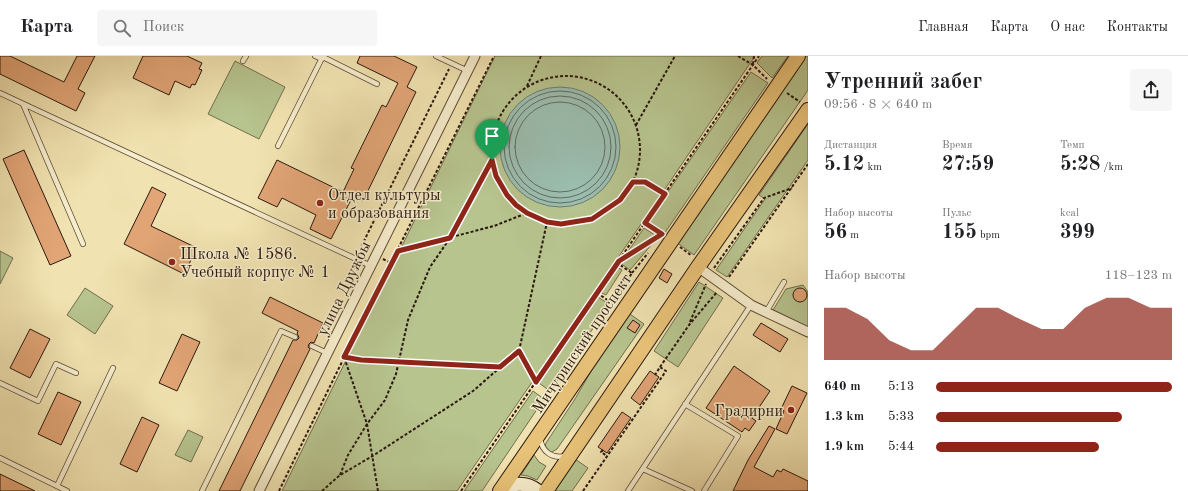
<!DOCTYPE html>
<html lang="ru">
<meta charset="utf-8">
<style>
body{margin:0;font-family:"Old Standard TT",serif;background:#f6f6f6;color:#202124;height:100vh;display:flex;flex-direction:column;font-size:15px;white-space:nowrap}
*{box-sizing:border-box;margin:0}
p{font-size:13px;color:#757577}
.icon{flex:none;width:22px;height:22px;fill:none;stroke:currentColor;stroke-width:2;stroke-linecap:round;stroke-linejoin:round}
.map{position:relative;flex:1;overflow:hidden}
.panel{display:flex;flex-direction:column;background:#fff;width:380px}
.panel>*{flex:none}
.pin{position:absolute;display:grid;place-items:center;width:34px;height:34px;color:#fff;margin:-41px -17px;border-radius:50% 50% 50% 0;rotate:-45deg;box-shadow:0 0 4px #0007}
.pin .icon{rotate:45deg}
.round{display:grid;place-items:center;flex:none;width:42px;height:42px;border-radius:4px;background:#f6f6f6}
.overview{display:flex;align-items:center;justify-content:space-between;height:68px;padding:0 16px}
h1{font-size:22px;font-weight:800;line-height:30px}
.metrics{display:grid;grid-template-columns:repeat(3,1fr);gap:6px;height:68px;padding:4px 16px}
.metrics div{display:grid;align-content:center}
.metrics b{font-size:20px;font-weight:800}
.metrics small{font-size:11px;font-weight:400}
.metrics p{font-size:11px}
.chart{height:112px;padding:8px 16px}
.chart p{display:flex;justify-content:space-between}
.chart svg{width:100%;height:72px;margin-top:4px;fill:#8f2418;opacity:.7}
ul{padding:0 16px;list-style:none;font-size:13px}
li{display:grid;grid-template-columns:64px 48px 1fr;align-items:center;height:30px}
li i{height:10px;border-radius:5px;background:#8f2418}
header{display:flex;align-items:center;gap:24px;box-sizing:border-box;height:56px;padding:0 20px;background:#fff;border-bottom:1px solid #e0e0e0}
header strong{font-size:19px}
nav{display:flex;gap:22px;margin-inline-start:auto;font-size:14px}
.search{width:280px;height:36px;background:#f6f6f6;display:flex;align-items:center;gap:10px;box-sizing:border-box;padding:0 14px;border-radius:4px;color:#757577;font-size:15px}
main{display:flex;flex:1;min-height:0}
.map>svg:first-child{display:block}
.green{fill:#b7c48e;stroke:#706e4e}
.water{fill:#9bbeb0;stroke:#6e7b6f}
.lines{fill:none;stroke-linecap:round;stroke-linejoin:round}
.shore{stroke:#626a5f;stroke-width:1}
.building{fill:#e2a576;stroke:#2a170e}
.service-casing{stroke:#5c4a37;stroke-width:6}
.minor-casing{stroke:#5c4a37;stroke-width:11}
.secondary-casing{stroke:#2a170e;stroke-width:15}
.primary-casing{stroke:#2a170e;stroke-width:16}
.path{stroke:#2a170e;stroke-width:2;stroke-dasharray:3 2;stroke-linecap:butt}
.service{stroke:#f6edcc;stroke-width:4.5}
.minor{stroke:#f6edcc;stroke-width:9}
.secondary{stroke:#f6edcc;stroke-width:13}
.primary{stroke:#e8c278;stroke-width:14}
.route-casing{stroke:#fff;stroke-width:8}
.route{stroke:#8f2418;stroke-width:5}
.poi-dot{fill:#8f2418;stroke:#f6edcc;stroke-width:1.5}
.labels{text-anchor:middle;stroke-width:3;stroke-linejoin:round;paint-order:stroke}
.poi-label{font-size:16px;fill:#2a170e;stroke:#f6edcc;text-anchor:start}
.street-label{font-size:16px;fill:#2a170e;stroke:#f6edcc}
</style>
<header>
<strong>Карта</strong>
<div class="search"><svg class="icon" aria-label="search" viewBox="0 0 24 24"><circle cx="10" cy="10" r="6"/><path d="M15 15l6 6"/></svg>Поиск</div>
<nav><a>Главная</a><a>Карта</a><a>О нас</a><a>Контакты</a></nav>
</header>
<main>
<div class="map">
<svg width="808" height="435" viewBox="0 0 808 435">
<rect width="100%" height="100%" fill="#f1e3b1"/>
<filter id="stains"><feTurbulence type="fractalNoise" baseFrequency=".005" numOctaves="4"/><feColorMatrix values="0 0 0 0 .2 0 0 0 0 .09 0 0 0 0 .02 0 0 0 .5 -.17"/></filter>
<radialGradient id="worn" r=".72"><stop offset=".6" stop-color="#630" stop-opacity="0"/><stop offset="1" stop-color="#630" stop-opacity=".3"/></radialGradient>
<path class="green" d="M495,0H755L646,161L457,435H282Z
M762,0H788L772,22L757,7Z
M803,0H808V34L694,199L676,186Z
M235,5L285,31L259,83L208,58Z
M751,16L768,27L664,178L647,166Z
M808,68V104L727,221L716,214L765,143L759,139Z
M644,172L658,181L630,214L620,207Z
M0,195L13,202L0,228Z
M617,211L622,214L606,239L600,236Z
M699,226L723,242L678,311L654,295Z
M803,229L808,236V271L773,254L786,233Z
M85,232L113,250L95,278L67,259Z
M598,241L607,247L594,271L550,335L539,327Z
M627,256L644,268L557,393L552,396L548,395L545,390L546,387L575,343L608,286Z
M533,335L544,343L482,435H464Z
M188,374L203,381L191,406L175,399Z
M534,399L539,406L546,410L537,424L528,420L521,419Z
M575,403L588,412L572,435H552Z"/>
<path class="water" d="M500 91a60 60 0 1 1 120 0a60 60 0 1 1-120 0Z"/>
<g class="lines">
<path class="shore" d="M504 91a56 56 0 1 1 112 0a56 56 0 1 1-112 0Z
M509 91a51 51 0 1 1 102 0a51 51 0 1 1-102 0Z
M515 91a45 45 0 1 1 90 0a45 45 0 1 1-90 0Z"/>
</g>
<path class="building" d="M0,0H10L64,26L77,0H95L78,33L85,37L76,55L0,18Z
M143,0H187L202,7L199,13L202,14L195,29L192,28L190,32L175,25L169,39L133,22Z
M360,0H394L417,11L407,31L416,36L363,145L353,140L331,183L310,173L316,159L282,142L277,151L258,142L277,104L343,136L354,113L351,112L382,49L386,51L398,27L357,7Z
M24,94L71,200L50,209L3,103Z
M152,131L166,138L151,170L197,192L184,218L124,188Z
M664,213L672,218L667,227L659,222Z
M793 239a7 7 0 1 1 14 0a7 7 0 1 1-14 0Z
M270,241L323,267L314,287L311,286L309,288L308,291L310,293L240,435H219L293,284H297L299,282L298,279L297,278L298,275L262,257Z
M633,264L640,269L635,277L627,272Z
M761,267L788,283L780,296L753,279Z
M30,273L50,283L30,322L10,312Z
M182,278L200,286L177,335L159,327Z
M734,310L770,335L752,362L756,365L749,375L745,372L742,376L706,352Z
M650,315L659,321L640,349L631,342Z
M792,330L807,337L787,378L776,373L784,355L781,353Z
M58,336L81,346L61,389L38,378Z
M622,356L631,362L607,397L598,391Z
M142,361L159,369L137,416L120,408Z
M769,370L775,373L754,411L773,421L777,414L781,416L783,413L808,425V435H733L748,404Z
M0,418L35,435H0Z"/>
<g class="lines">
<defs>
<path id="service" d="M315,0L322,3
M436,0L468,15
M323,1L377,28
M243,5L246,0
M0,37L371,210
M23,48L83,188
M278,90L323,0
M766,256L784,226
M312,290L327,297
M0,327L38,345L56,308L76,317
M685,348L738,380L704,435
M540,382C542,396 552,403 566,400
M0,402L67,435
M643,413L692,435
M57,430L113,312
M202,435L281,275L295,281
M628,435L751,249"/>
<path id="minor" d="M698,211L751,249L808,276
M259,435L475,0"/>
<path id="secondary" d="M501,435C512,426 527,426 538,435"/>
<path id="primary" d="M500,435L798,0
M546,435L698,211L808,54"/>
</defs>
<use href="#service" class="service-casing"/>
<use href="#minor" class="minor-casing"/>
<use href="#secondary" class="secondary-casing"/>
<use href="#primary" class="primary-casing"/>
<path class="path" d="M738,0L753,9L767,23
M753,8L754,0
M492 94a74 74 0 1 1 148 0a74 74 0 1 1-148 0Z
M527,30L541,0
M787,37L800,46
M636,69L675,0
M633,126H645L665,138
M645,167L662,178
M680,191L692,200
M369,195L361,191L449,13
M398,195L494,170L527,157
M383,203L391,207
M620,205L660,179
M714,212L764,142L792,132
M632,217L648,197
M729,221L808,108
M597,237L612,247L632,217L617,207
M690,266L706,228
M519,295L547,166
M660,311L689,269L717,236
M603,394L601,396L607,400
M340,419L348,399L367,368L385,344L396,318L408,264L430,211L450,182L492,104
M279,435C349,290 422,145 494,0
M322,435L340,419L371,401L473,335L519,295L536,326
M378,435L367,368L344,301L361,304L500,311
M461,435L759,0
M583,435L666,315L660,311L655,319"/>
<use href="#service" class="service"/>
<use href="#minor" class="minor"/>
<use href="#secondary" class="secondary"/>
<use href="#primary" class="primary"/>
</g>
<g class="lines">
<defs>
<path id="route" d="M492,104L496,120L507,139L516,149L527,157L547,166L561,168L592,163L620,144L633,126H645L665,138L645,167L662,178L619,205L536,326L519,295L500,311L361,304L344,301L398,195L450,182Z"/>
</defs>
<use href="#route" class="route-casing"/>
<use href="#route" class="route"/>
</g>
<g class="poi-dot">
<circle cx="320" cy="147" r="4"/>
<circle cx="172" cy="206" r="4"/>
<circle cx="791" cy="354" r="4"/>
</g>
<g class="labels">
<g class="poi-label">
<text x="328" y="144">Отдел культуры<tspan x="328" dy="18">и образования</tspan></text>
<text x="180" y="203">Школа № 1586.<tspan x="180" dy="18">Учебный корпус № 1</tspan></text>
<text x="783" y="360" text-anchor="end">Градирни</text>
</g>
<g class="street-label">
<text transform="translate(343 232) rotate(-64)" y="6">улица Дружбы</text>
<text transform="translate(581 287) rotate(-56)" y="6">Мичуринский проспект</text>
</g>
</g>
<rect width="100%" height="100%" filter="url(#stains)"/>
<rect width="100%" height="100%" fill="url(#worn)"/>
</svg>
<div class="pin" style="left:492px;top:104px;background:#1e9e55"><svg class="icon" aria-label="arrive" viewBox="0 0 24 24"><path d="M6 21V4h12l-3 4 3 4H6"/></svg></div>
</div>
<section class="panel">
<div class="overview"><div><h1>Утренний забег</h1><p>09:56 · 8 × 640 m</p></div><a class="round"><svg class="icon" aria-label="share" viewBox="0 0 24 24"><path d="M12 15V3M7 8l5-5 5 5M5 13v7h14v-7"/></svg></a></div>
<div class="metrics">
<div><p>Дистанция</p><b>5.12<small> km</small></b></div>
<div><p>Время</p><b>27:59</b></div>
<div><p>Темп</p><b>5:28<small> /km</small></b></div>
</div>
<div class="metrics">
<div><p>Набор высоты</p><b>56<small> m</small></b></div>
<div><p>Пульс</p><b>155<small> bpm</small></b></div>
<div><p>kcal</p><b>399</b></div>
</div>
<div class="chart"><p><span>Набор высоты</span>118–123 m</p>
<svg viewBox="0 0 160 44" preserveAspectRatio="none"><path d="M0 44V12L10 12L20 19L30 32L40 38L50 38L60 25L70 12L80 12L90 19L100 25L110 25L120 12L130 6L140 6L150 12L160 12V44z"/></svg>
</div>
<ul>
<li><b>640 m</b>5:13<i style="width:100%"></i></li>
<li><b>1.3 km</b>5:33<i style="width:79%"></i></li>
<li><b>1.9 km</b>5:44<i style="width:69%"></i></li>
</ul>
</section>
</main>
